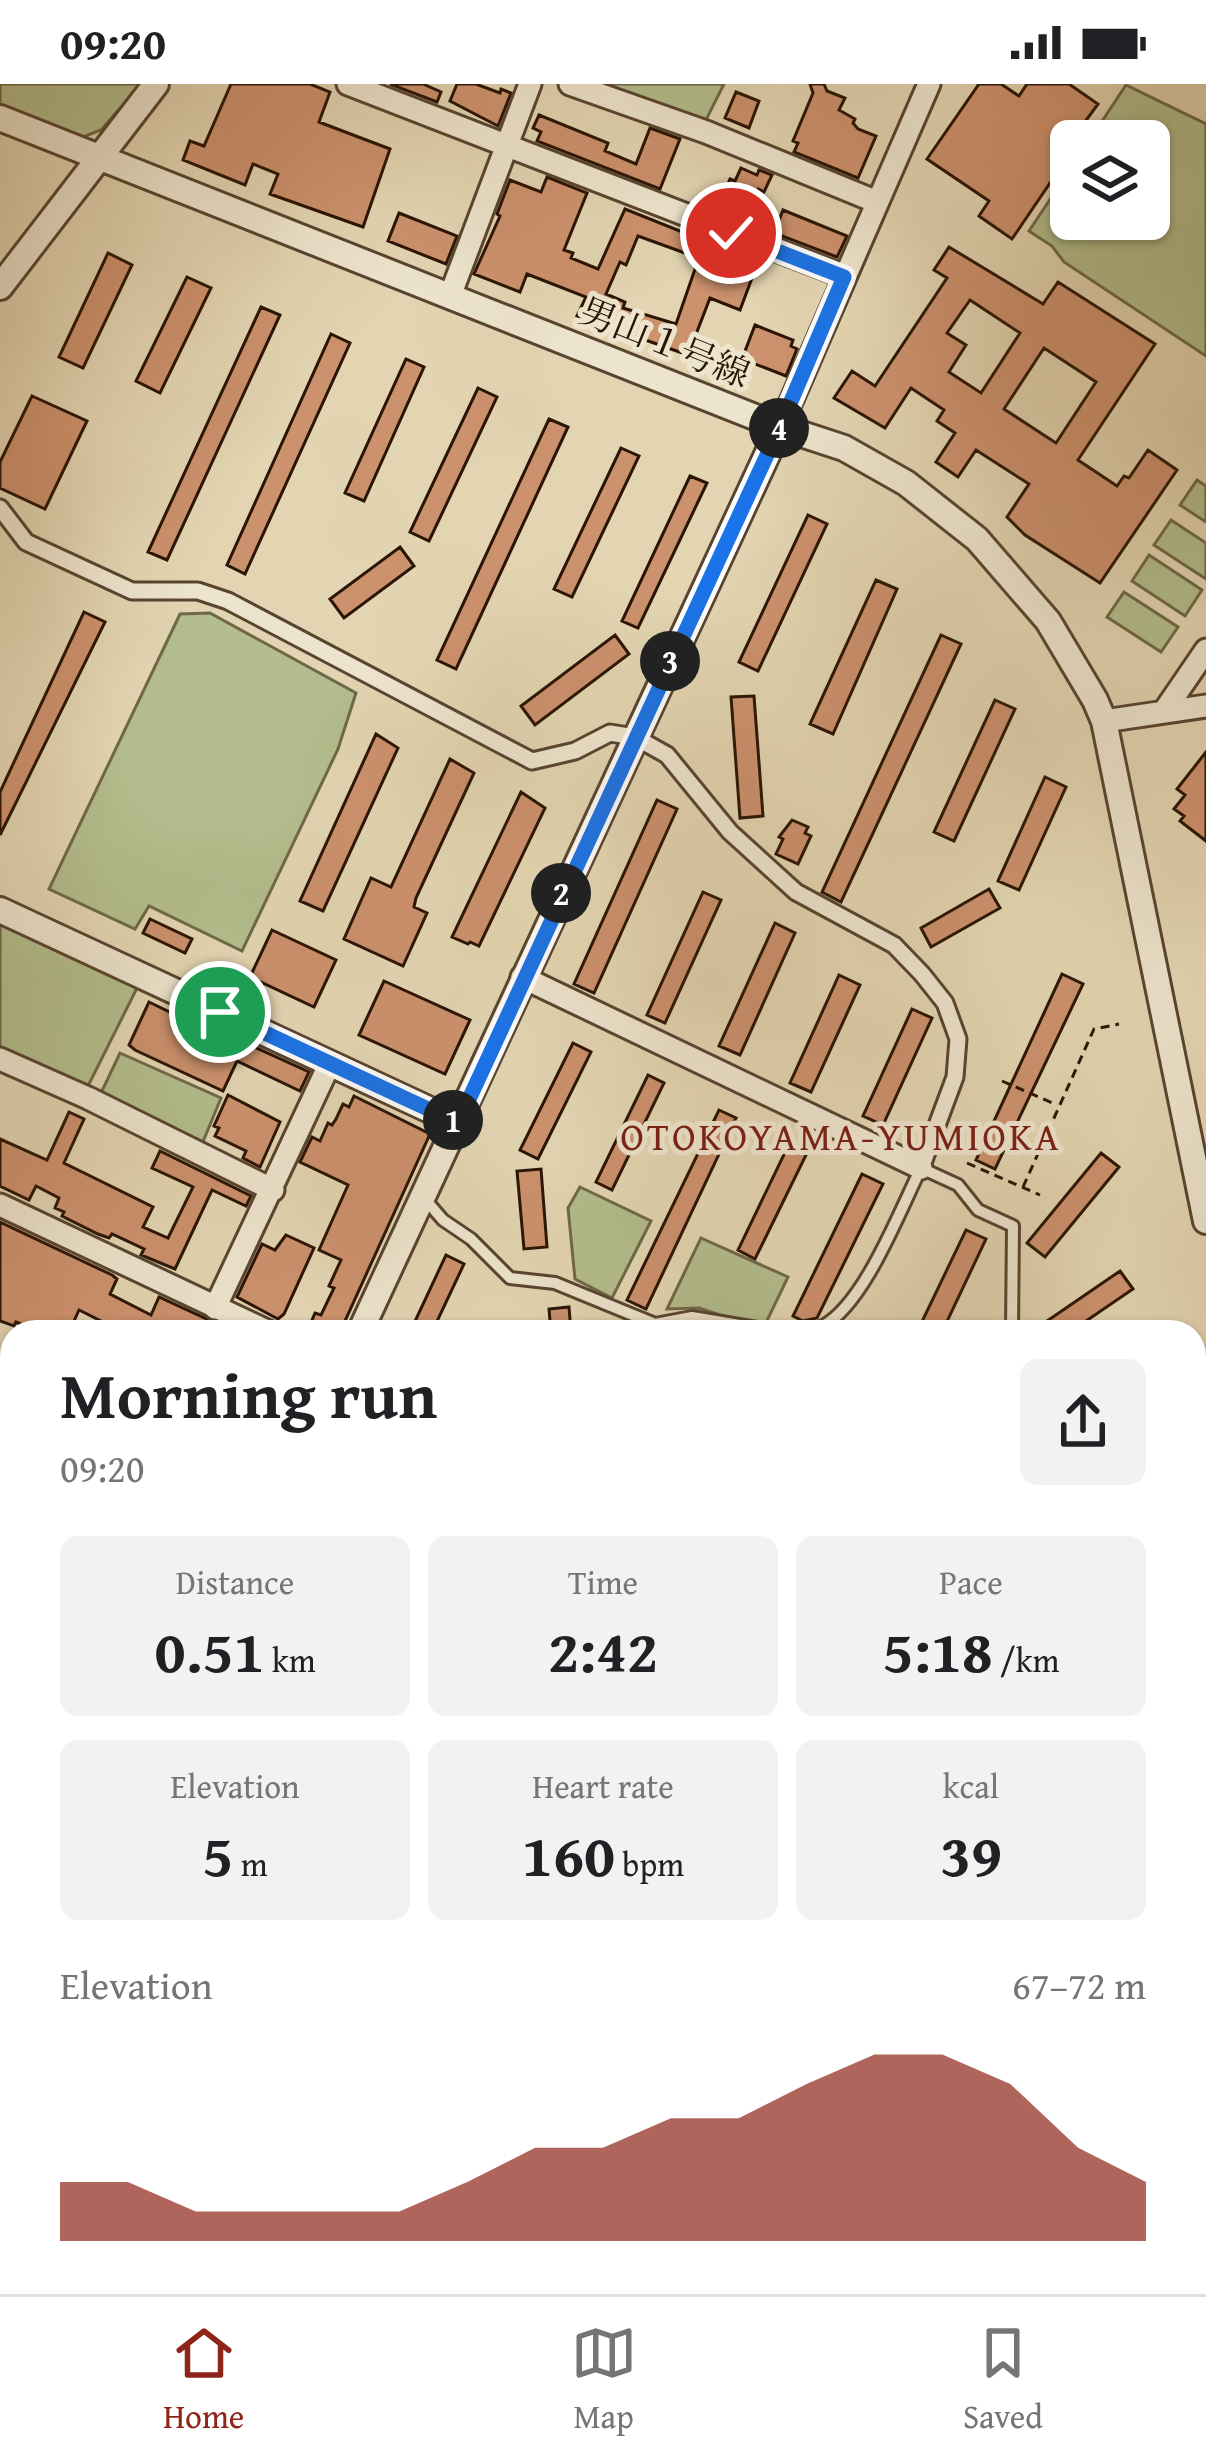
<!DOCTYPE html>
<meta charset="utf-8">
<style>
body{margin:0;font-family:"Gentium Book Plus","Noto Serif JP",serif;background:#f2f2f2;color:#202124;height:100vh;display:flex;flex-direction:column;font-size:45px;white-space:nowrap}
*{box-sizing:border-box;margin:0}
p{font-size:39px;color:#757577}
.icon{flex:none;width:66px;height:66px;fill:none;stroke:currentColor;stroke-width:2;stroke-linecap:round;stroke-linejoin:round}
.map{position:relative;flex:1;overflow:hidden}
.sheet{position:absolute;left:0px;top:1236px;width:1206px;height:975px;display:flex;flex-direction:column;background:#fff;border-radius:36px 36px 0 0;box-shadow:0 3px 9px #0004}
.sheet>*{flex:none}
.fabs{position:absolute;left:1050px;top:36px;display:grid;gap:24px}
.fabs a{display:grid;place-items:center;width:120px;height:120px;border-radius:18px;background:#fff;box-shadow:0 3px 9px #0004;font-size:60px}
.pin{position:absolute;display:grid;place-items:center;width:102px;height:102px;color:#fff;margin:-51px;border:6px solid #fff;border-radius:50%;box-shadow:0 3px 12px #0007}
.km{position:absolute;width:60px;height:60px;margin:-30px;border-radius:50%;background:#222;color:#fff;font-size:33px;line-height:60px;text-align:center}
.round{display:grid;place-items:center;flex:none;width:126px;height:126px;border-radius:18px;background:#f2f2f2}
.overview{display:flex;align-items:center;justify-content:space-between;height:204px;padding:0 60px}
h1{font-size:66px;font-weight:800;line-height:90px}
.figures{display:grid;grid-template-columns:repeat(3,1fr);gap:18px;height:204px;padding:12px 60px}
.figures div{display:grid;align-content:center;border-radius:18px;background:#f2f2f2;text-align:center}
.figures b{font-size:60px;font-weight:800}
.figures small{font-size:33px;font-weight:400}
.figures p{font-size:33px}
.chart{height:336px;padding:24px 60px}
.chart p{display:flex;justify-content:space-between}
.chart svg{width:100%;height:216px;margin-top:12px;fill:#8f2418;opacity:.7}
.status{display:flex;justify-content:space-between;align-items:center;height:84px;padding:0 60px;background:#fff;direction:ltr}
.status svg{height:33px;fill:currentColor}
.dock{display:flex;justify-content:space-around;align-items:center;height:168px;border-top:3px solid #e0e0e0;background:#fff;font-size:33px;color:#757577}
.dock a{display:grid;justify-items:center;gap:6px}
.dock .on{color:#8f2418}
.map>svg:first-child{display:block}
.green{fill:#b3bd8d;stroke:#6e6848;stroke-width:3}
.building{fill:#cc916d;stroke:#2a1404;stroke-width:3;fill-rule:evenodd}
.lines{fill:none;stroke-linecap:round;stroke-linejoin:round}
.service-casing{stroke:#584430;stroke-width:16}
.pedestrian-casing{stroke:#584430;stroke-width:21}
.minor-casing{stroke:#584430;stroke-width:27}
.tertiary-casing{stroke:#584430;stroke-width:30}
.path{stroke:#2a1404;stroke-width:3;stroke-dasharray:9 6;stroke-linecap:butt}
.service{stroke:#ede4cd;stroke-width:10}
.pedestrian{stroke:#ede4cd;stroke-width:15}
.minor{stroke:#ede4cd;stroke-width:21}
.tertiary{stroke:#ede4cd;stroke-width:24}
.route-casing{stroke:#fff;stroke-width:24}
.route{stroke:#1a73e8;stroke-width:15}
.labels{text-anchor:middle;stroke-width:10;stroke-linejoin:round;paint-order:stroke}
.street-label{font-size:36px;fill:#2a1404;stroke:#ede4cd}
.neighbourhood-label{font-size:39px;letter-spacing:3px;fill:#7a1f14;stroke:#ede4cd}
</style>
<div class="status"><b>09:20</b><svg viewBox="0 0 49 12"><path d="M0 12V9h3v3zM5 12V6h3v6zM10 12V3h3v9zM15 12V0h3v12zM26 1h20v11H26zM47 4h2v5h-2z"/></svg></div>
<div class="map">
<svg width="1206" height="2210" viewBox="0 0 1206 2210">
<rect width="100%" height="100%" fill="#e3d5b2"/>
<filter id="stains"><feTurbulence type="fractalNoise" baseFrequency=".00167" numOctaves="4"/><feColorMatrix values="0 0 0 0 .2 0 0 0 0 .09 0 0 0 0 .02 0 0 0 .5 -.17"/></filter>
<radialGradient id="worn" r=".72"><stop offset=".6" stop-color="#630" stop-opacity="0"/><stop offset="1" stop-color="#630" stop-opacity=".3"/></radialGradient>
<path class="green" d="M0,0H141L101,46L83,53L0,21Z
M602,0H724L705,38Z
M1126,1L1206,40V272L1064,178L1052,162L1029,147L1071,84V135H1149V57H1089Z
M1197,396L1206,402V438L1180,421Z
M1171,436L1206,459V495L1154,461Z
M1149,471L1202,506L1185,532L1132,497Z
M1124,508L1178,543L1161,568L1107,533Z
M210,529L356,609L338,665L242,867L149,822L135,845L49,805L180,530Z
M0,839L138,902L86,1006L0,969Z
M120,969L221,1014L202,1060L100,1011Z
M580,1103L651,1137L612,1214L575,1195L568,1124Z
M701,1154L788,1193L763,1245L699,1224L667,1225Z"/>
<path class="building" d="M231,0H310L330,8L319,38L390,65L363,143L270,110L278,90L253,80L245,101L183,76L190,57L204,62Z
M390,0H423L441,8L437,18Z
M457,0H476L500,9L501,5L511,9L498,42L450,17Z
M810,0H824L827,7L845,14L839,26L855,35L853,39L858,45L876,52L858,94L794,68L798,59L793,57L813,9Z
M979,0H1001L1019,12L1027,0H1069L1098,20L1071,57V68L1012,155L979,132L989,117L927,75Z
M736,8L759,17L749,44L725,34Z
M539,31L608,59L605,67L636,80L650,44L680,55L660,105L537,57L541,48L533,44Z
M741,84L757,91L759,86L772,91L764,108L758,105L752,118L748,116L739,135L717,127L730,95L735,97Z
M547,93L587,109L564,166L573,169L571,174L598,185L625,125L700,155L693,172L638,152L626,181L620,178L606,210L625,218L623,224L676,240L702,165L732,177L739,170L758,178L740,226L710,214L688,271L577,232L586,213L527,190L520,208L474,190L500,132L497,130L510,96L541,108Z
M783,126L847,152L837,173L774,149Z
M399,129L457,152L446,180L388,157Z
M949,163L1043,220L1058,198L1155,260L1078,376L1117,402L1124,392L1129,394L1148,366L1177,386L1100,499L1025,451L1007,433L1029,400L976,366L958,393L936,378L955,349L937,337L944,326L911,304L885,344L834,314L852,287L875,302L947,194L934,186ZM970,216L1020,249L981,309L949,288L966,261L947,249ZM1044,264L1096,298L1056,359L1004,325Z
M108,169L132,181L83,284L59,273Z
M187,193L211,204L160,309L136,297Z
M261,223L280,231L167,476L148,468Z
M755,241L793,256L791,262L797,265L786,292L742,275Z
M331,250L350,259L245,490L227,481Z
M406,275L424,283L364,417L345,409Z
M478,304L497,313L429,457L410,448Z
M32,312L87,337L45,425L0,404V378Z
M549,335L568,343L456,585L437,576Z
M621,364L639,372L572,513L554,505Z
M690,392L707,399L638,544L622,537Z
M808,431L827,440L758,587L739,578Z
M400,463L414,482L344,534L330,515Z
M876,496L897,505L833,650L810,640Z
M84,528L105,538L0,751V708Z
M615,551L629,570L535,641L521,622Z
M941,551L961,560L841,818L822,808Z
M754,612L763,732L740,734L731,613Z
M995,616L1015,625L954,757L934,748Z
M376,650L398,664L323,827L300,817Z
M1206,668V757L1180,737L1184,732L1174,725L1185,711L1177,705Z
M450,675L474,689L416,814L414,823L427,829L403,882L344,855L371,794L391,803Z
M1045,693L1066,703L1019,806L998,797Z
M521,708L545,724L479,862L470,858L468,860L452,853Z
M657,716L677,725L594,909L574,900Z
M792,736L808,743L805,749L811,752L798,780L776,770L783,755L779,753Z
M989,805L1000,824L931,863L921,844Z
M703,808L721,816L665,939L647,931Z
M150,835L192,855L185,869L143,849Z
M775,839L795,849L740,971L719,962Z
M272,846L336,876L314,923L250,893Z
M1062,890L1083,900L995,1085L976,1076Z
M839,891L860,901L811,1008L790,999Z
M384,897L470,936L445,990L359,951Z
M149,918L248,966L250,961L309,988L300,1007L237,977L223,1007L135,966L129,961Z
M912,925L932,934L883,1041L863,1032Z
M573,959L591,968L538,1075L520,1066Z
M648,991L664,999L612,1106L596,1098Z
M228,1011L280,1038L260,1083L243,1074L246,1067L215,1052L219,1044L214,1042Z
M354,1012L430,1050L340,1248H307L315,1229L321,1231L334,1204L329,1202L341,1176L319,1166L348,1101L300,1078L312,1053L320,1057L328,1039L332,1041L336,1035L343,1020L349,1023Z
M719,1026L736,1034L646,1225L627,1216Z
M69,1028L84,1035L64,1079L153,1123L143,1143L168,1154L193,1103L152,1084L160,1067L251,1112L246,1122L212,1106L175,1185L141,1171L144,1165L112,1150L109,1154L98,1150L62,1132L64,1128L55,1124L59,1114L36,1102L29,1116L0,1102V1055L47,1076Z
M790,1058L808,1067L755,1175L738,1166Z
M1101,1069L1119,1083L1045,1173L1027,1159Z
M541,1085L547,1163L524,1165L517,1087Z
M862,1090L883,1100L817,1234L803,1237L793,1232Z
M0,1138L112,1191L117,1195L110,1210L151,1231L159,1213L213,1238L208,1248H123L79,1226L69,1248H39L16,1238L14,1242L0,1237Z
M966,1146L986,1155L942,1248H917Z
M286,1151L314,1164L284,1230L278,1235L237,1213L262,1160L275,1166Z
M446,1171L464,1180L432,1248H410Z
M1120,1187L1133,1205L1070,1248H1031Z
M569,1223L571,1248H551L549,1225Z"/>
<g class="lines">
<defs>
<path id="service" d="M424,1114L443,1136L471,1155L510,1194L555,1199L655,1240L692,1233L781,1248
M796,1248C804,1247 816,1246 823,1242C865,1219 900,1126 921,1084L958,1101L978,1126L1013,1142L1012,1248
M1143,2199L1151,2210"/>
<path id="pedestrian" d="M0,424L26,458L132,507H198L228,517L532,677L575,667L610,649L635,653L667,671L730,748L796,808L894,861L922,890L945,919L958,955L955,993L921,1084"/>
<path id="minor" d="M348,0L844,192
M570,0L706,48L877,118
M450,212L530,0
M780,343L929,0
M1165,626L1206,566
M1104,637L1206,622
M522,893L921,1084
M0,975L88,1014L273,1106
M0,1121L269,1248
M215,1224L330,979
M0,1465L12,1471
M0,1701L12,1677
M1194,1857L1206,1855
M1194,1899L1206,1897
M0,1948L12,1954
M1194,1997L1206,1992
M0,2041L12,2046
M1194,2153L1206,2106
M351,2199L376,2210
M637,2199L648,2210
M443,2200L454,2210
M72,2210L77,2199
M233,2210L238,2199
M1180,2210L1183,2199"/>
<path id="tertiary" d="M0,34L780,343L844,364L906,399L977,455L1048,537L1095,616L1104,637L1206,1137
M0,203L156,0
M0,826L458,1039
M360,1248L780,343
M0,1291L12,1297
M1194,1540L1206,1536
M0,2018L12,1993
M392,2210L397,2199"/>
</defs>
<use href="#service" class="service-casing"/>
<use href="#pedestrian" class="pedestrian-casing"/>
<use href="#minor" class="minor-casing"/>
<use href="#tertiary" class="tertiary-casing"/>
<path class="path" d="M1002,997L1057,1021
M967,1079L1040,1111
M1023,1103L1094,945L1119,940"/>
<use href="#service" class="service"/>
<use href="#pedestrian" class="pedestrian"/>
<use href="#minor" class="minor"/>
<use href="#tertiary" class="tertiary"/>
</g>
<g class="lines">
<defs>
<path id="route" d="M220,928L458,1039L780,343L844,193L731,149"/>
</defs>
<use href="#route" class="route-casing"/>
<use href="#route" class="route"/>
</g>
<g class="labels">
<g class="street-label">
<text transform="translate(665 258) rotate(22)" y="13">男山１号線</text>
</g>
<g class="neighbourhood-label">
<text x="841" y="1066">OTOKOYAMA-YUMIOKA</text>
</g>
</g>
<rect width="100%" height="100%" filter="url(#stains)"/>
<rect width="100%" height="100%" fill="url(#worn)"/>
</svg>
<div class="fabs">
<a><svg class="icon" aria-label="layers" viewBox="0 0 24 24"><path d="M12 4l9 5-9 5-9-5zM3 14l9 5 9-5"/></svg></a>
</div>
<div class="pin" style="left:220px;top:928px;background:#1e9e55"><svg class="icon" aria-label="arrive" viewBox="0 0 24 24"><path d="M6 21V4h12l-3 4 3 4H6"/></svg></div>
<div class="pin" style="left:731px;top:149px;background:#d93025"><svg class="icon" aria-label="check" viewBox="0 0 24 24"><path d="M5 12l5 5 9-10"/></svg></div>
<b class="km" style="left:453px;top:1036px">1</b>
<b class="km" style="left:561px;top:809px">2</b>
<b class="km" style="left:670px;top:577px">3</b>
<b class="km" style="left:779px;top:344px">4</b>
<section class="sheet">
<div class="overview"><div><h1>Morning run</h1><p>09:20</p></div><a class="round"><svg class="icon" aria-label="share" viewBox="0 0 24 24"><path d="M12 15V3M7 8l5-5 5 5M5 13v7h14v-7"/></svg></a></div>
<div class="figures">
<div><p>Distance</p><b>0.51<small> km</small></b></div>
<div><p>Time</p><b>2:42</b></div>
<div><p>Pace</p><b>5:18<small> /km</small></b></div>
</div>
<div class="figures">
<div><p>Elevation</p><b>5<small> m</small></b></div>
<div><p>Heart rate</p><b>160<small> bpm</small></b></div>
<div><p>kcal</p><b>39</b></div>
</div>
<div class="chart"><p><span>Elevation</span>67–72 m</p>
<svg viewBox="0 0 160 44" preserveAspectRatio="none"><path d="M0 44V32L10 32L20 38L30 38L40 38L50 38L60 32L70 25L80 25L90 19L100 19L110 12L120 6L130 6L140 12L150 25L160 32V44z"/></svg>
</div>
</section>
</div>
<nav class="dock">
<a class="on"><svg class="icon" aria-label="home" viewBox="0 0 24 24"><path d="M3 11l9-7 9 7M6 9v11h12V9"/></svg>Home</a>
<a><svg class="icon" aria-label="map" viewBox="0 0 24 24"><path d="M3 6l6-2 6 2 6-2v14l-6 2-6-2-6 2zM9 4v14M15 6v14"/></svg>Map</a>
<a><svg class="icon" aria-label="saved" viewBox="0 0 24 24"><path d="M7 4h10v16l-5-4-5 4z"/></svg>Saved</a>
</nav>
